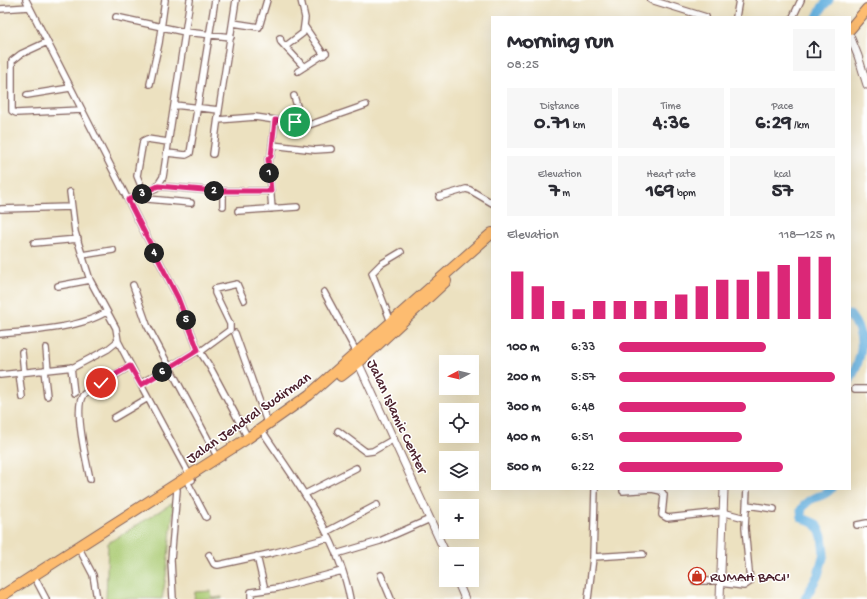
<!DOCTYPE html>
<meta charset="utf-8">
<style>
body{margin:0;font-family:"Gochi Hand",sans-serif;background:#f7f7f7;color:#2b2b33;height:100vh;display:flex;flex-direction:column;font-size:15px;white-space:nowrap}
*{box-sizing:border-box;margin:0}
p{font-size:13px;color:#7c7c81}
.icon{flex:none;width:22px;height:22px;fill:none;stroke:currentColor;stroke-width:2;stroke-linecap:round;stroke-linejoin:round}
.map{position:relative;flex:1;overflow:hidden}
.side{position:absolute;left:491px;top:16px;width:360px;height:474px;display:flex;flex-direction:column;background:#fff;border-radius:0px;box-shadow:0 4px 16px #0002}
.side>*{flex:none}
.needle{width:26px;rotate:263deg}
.tools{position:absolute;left:439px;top:355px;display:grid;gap:8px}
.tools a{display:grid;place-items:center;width:40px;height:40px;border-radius:0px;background:#fff;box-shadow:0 4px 16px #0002;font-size:20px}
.pin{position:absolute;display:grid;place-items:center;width:34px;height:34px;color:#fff;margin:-17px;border:2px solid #fff;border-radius:50%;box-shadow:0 1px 4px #0007}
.km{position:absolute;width:20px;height:20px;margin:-10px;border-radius:50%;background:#222;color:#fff;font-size:11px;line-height:20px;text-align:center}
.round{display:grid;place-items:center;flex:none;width:42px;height:42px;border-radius:0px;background:#f7f7f7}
.head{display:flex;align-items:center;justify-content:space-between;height:68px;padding:0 16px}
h1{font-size:22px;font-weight:700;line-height:30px}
.metrics{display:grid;grid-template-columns:repeat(3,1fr);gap:6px;height:68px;padding:4px 16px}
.metrics div{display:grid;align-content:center;border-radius:0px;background:#f7f7f7;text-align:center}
.metrics b{font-size:20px;font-weight:700}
.metrics small{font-size:11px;font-weight:400}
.metrics p{font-size:11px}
.chart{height:112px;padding:8px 16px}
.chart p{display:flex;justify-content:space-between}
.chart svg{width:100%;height:72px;margin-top:4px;stroke:#db2777;stroke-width:6}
ul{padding:0 16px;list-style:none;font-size:13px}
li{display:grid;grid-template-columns:64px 48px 1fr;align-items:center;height:30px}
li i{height:10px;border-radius:5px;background:#db2777}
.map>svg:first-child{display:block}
.green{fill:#aaca72;stroke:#7a744e}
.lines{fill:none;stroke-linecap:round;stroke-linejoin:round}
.river{stroke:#68b2e0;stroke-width:9}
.minor-casing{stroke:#83635f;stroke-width:8}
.tertiary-casing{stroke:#83635f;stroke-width:9}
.trunk-casing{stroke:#83635f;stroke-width:12}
.minor{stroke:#fff;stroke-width:5.5}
.tertiary{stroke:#fff;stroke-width:7}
.trunk{stroke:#fdbc6f;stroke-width:10}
.route-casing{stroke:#fff;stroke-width:8}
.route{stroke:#db2777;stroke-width:5}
.labels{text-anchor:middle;stroke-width:3;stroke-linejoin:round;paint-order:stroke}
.street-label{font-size:15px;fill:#4a1f2b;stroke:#fff}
.poi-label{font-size:15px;fill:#4a1f2b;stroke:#fff;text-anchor:start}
</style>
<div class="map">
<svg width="867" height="599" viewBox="0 0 867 599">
<rect width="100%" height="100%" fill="#fff"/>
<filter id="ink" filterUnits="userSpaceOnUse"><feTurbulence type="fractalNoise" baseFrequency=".025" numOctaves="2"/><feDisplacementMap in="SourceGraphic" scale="8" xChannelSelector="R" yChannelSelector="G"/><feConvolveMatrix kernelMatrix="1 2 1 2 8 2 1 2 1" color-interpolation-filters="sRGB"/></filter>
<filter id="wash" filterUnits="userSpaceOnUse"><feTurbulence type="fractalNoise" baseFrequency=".012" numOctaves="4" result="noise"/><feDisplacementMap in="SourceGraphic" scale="16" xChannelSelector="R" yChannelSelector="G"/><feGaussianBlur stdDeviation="0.9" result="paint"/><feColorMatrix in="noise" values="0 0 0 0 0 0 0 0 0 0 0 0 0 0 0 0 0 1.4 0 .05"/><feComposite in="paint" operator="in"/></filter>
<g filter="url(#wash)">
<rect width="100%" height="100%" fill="#ece1c0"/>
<path class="green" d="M174,502L166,576L162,599H106L108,543Z
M211,591L212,598L222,597V599H194L195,592Z"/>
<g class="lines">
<path class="river" d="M817,17L823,6L829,0
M850,315C867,336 863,356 850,380
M805,599L818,575L824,554L822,536L816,524L802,518L801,510C812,492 820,501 831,489"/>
</g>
</g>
<g filter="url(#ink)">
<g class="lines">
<defs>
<path id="minor" d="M26,0L178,298L198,350
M651,0L706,17
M0,9L29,7
M116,17L185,32L231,37
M736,17L739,0
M793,17L801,0
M233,23L259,27L267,0
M305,27L324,55
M280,38L281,42L304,67
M47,42L21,54L12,61V111L16,113L82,110
M286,46L303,33L305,18L301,0
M298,71L326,53
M150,84L159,43L165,0
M27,95L70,88
M294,96L297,106L295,122
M174,105L219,110L236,0
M218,120L255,117L309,125L366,105
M272,145L315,150L331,149
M167,153L186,155L190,153L215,0
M213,154L219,110
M158,186L215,191H271
M70,192L75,232L90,280L116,328L118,341L141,385
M144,193L137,176L143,141L147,139L168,142
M138,196L148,199L191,203
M439,197L466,189L470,190L492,203
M128,200L156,188L163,177L190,0
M223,206V191
M1,209L71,207
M272,209L268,159L271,156L275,120
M238,211L297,207
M34,243L78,239
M82,255L113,250
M133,285L147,325L218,458
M58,286L90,280
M324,292L357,353
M391,322L372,273L381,264L401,252
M235,333L268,425
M0,334C31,331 81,328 106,312
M46,348L48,370
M22,352L24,372
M200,352L230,330V324L215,293V289L237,284L244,300
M71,367L74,393
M44,370L47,396
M19,373L22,397
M0,375L74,367L108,349L118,341
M855,389H867
M114,418L148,398
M261,429C296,482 338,535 350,599
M338,431L366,452L373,451L394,439
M90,479C87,463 72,405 84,394L130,366
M192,480L141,385L145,381L199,350L210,367L248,438
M188,483L206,517
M623,491L652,489L661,491L664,495L662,515L667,518L722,512L745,518
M305,494L356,468
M747,505L774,509
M857,525L867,523
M326,532L377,505
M81,552L93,575L97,599
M336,554L380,541L430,519
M209,555L214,564L218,565L273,553L328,538
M257,556L265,590
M593,557L643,554
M381,575L391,599
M36,580L46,599
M695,581H720
M720,583L744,586L750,582L745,528L747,489
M173,599L171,560L177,490
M251,599V592L278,588L342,571
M588,599L593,558L595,489"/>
<path id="tertiary" d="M850,36L858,56L867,85
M357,360L446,554
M457,580L465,599
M720,599L724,489"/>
<path id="trunk" d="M850,29L867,9
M341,376L359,362L446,281
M0,597L248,438L309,395L492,233"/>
</defs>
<use href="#minor" class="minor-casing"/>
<use href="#tertiary" class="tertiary-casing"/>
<use href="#trunk" class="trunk-casing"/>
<use href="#minor" class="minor"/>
<use href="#tertiary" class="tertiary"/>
<use href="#trunk" class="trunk"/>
</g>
</g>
<g class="lines" filter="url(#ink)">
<defs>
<path id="route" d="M101,383L130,366L141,385L198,350L178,298L128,200L158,186L215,191H271L268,159L271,156L275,120L295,122"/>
</defs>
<use href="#route" class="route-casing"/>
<use href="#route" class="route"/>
</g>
<defs>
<symbol id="shop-ring" viewBox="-11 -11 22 22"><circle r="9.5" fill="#fff" stroke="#c8321e" stroke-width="1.5"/><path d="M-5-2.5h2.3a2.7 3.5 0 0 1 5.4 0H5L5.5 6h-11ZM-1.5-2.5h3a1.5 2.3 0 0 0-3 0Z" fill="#c8321e"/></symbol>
</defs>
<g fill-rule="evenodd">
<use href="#shop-ring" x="687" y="566" width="20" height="20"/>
</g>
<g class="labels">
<g class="street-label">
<text transform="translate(398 416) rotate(65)" y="5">Jalan Islamic Center</text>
<text transform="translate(248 417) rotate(-35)" y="5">Jalan Jendral Sudirman</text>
</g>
<g class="poi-label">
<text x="710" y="581">RUMAH BACI'</text>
</g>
</g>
</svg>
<div class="tools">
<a><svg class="needle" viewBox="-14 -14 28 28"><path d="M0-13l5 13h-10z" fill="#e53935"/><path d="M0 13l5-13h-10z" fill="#7c7c81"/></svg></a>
<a><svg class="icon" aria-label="locate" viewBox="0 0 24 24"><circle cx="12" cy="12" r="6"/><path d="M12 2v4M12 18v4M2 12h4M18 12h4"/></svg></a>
<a><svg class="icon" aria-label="layers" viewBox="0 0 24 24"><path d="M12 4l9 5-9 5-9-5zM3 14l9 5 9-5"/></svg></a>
<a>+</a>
<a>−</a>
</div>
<div class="pin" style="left:295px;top:122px;background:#1e9e55"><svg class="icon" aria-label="arrive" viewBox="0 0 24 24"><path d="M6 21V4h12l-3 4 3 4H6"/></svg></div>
<div class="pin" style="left:101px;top:383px;background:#d93025"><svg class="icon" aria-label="check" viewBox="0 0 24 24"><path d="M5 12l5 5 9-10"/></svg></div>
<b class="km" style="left:269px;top:173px">1</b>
<b class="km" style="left:214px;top:191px">2</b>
<b class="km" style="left:142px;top:194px">3</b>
<b class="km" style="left:154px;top:253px">4</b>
<b class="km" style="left:186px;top:320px">5</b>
<b class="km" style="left:162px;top:372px">6</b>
<section class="side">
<div class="head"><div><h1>Morning run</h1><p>08:25</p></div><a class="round"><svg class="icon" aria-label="share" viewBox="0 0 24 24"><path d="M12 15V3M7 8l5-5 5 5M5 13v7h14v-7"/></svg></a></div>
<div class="metrics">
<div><p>Distance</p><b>0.71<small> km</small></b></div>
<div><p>Time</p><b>4:36</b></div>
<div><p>Pace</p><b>6:29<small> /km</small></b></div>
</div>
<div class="metrics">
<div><p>Elevation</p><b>7<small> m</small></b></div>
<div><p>Heart rate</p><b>169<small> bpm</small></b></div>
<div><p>kcal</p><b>57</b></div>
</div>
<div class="chart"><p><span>Elevation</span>118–125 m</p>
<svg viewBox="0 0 160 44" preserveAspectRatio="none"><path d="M5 44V15M15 44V24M25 44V33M35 44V38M45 44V33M55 44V33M65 44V33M75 44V33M85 44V29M95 44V24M105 44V20M115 44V20M125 44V15M135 44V11M145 44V6M155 44V6"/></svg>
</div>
<ul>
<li><b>100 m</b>6:33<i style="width:68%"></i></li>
<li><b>200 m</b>5:57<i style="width:100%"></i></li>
<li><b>300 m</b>6:48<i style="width:59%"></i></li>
<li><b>400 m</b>6:51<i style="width:57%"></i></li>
<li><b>500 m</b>6:22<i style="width:76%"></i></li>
</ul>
</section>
</div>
